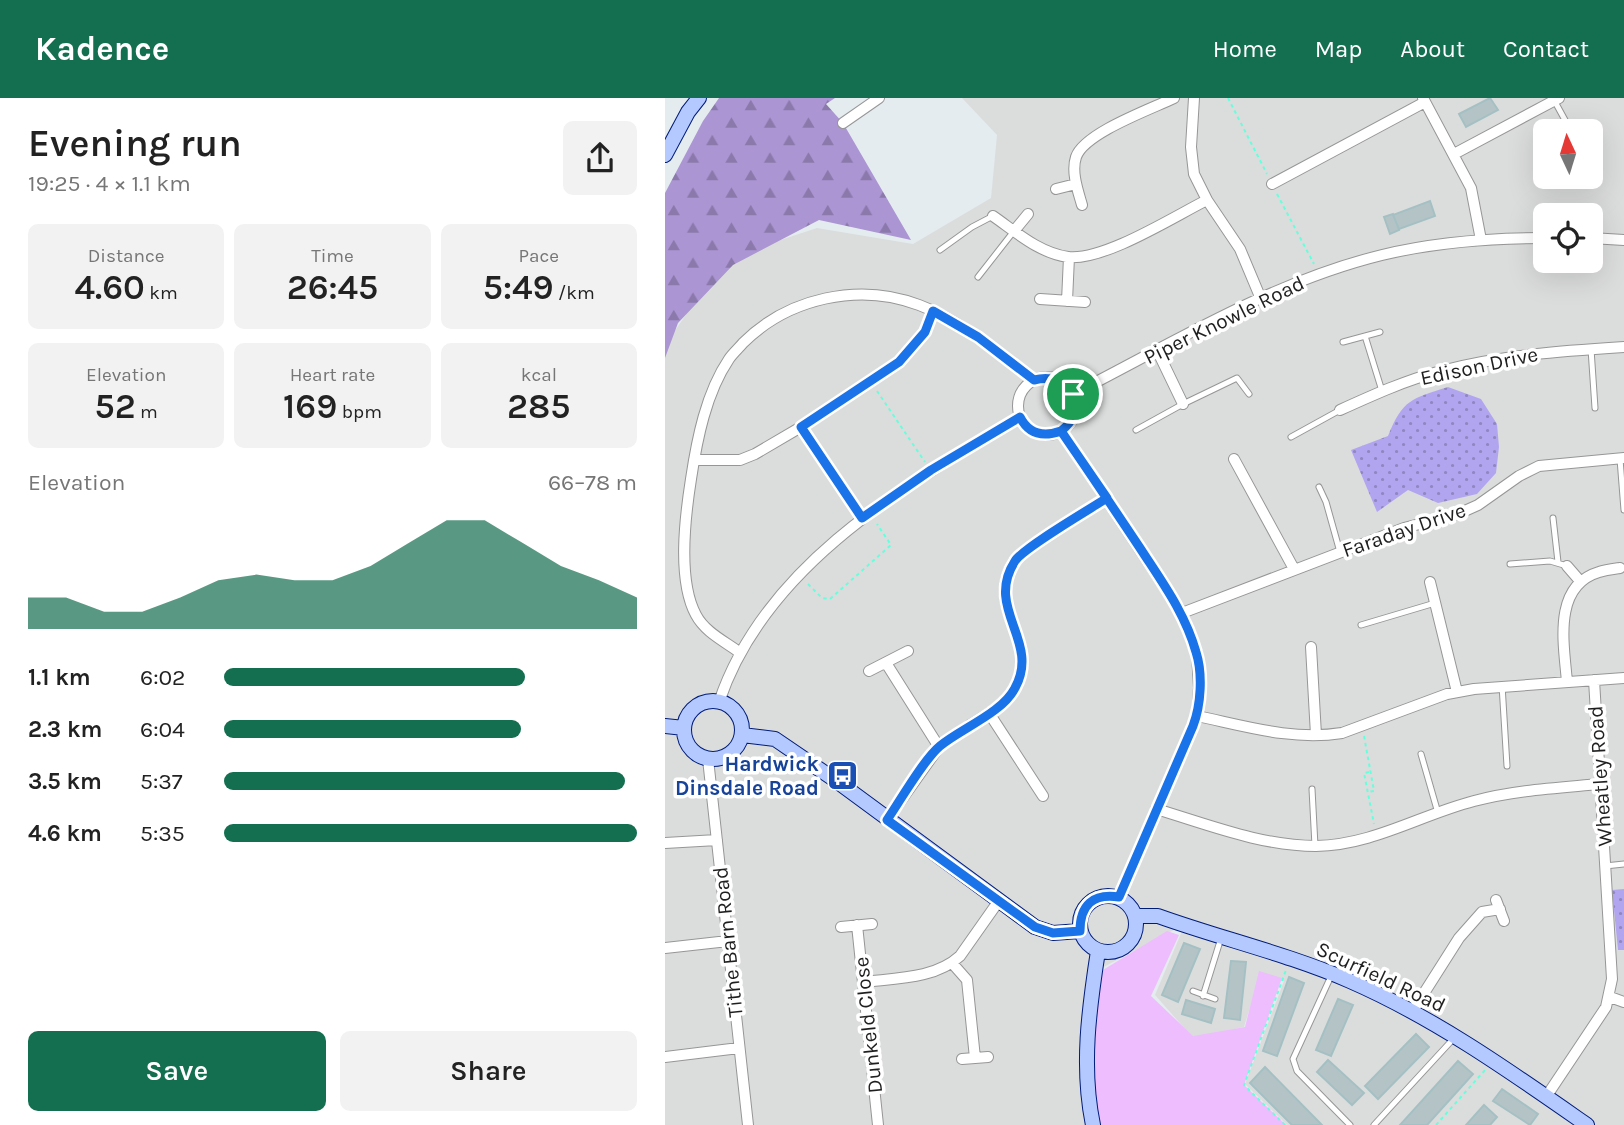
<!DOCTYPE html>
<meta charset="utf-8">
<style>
body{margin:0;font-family:Karla,sans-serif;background:#f2f2f2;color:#222;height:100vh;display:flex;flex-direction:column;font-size:26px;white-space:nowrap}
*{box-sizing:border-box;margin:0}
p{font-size:23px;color:#767676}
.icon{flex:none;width:38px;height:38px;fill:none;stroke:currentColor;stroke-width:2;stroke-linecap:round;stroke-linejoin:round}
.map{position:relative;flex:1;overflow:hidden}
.side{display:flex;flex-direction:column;background:#fff;width:665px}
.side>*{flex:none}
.needle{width:46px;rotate:356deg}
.controls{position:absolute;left:868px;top:21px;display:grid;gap:14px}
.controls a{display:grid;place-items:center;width:70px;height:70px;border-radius:10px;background:#fff;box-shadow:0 7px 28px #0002;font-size:35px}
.pin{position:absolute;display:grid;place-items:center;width:60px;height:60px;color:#fff;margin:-30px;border:4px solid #fff;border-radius:50%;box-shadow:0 2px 7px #0007}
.round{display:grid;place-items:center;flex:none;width:74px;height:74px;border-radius:10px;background:#f2f2f2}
.head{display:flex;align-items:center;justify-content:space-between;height:119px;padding:0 28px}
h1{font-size:38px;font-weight:600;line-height:52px}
.figures{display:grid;grid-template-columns:repeat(3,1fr);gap:10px;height:119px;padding:7px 28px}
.figures div{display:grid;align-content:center;border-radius:10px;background:#f2f2f2;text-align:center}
.figures b{font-size:35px;font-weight:600}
.figures small{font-size:19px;font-weight:400}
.figures p{font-size:19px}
.chart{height:196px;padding:14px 28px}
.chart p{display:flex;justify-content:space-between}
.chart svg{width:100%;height:126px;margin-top:7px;fill:#136f50;opacity:.7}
.cta{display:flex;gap:14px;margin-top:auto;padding:14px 28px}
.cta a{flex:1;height:80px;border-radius:10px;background:#136f50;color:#fff;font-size:28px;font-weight:600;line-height:80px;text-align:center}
.cta a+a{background:#f2f2f2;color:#222}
ul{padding:0 28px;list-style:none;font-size:23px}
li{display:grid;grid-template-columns:112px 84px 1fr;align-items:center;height:52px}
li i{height:18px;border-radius:9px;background:#136f50}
header{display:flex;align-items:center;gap:42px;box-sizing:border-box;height:98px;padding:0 35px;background:#136f50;color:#fff}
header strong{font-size:33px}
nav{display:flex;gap:38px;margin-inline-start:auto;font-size:24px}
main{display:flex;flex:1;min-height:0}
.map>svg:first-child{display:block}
.residential{fill:#dbdddc;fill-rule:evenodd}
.grass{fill:url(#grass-dots)}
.forest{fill:url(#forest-firs)}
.park{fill:#eebdfe}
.building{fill:#b4c4c6;stroke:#a5c0c3;stroke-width:2}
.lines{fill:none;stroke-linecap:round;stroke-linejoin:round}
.lane-casing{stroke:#969696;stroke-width:7}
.street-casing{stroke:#969696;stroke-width:12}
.secondary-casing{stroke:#001c7b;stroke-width:16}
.path{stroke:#66ffdc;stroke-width:2;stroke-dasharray:3.5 3.5;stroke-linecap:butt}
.lane{stroke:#fff;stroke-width:5}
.street{stroke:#fff;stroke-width:10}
.secondary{stroke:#b3c9ff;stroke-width:14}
.route-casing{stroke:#fff;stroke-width:14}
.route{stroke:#1a73e8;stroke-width:9}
.labels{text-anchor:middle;stroke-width:7;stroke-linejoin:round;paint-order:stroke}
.street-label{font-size:21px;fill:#1f1f1f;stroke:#fff}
.transit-label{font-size:21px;font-weight:bold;fill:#164399;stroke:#fff;text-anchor:end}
</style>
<header>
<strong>Kadence</strong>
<nav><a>Home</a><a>Map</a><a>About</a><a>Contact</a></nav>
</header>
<main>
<section class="side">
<div class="head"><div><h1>Evening run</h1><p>19:25 · 4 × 1.1 km</p></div><a class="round"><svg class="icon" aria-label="share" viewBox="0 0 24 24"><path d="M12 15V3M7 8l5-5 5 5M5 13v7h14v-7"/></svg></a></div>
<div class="figures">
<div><p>Distance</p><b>4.60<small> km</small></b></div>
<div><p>Time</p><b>26:45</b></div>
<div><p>Pace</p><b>5:49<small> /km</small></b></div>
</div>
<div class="figures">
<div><p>Elevation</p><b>52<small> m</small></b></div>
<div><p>Heart rate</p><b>169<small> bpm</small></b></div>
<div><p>kcal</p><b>285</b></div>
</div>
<div class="chart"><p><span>Elevation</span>66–78 m</p>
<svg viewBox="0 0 160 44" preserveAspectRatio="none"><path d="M0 44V33L10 33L20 38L30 38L40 33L50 27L60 25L70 27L80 27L90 22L100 14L110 6L120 6L130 14L140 22L150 27L160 33V44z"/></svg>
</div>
<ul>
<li><b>1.1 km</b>6:02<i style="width:73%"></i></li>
<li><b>2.3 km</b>6:04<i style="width:72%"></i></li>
<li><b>3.5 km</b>5:37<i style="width:97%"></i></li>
<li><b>4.6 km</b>5:35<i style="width:100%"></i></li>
</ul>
<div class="cta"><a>Save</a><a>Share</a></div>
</section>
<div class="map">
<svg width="959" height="1027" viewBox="0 0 959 1027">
<defs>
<pattern id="grass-dots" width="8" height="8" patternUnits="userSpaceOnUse" patternTransform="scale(1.75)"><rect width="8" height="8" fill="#b2a5ef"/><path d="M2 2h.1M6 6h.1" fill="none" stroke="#9086c1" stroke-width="1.8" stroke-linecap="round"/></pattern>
<pattern id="forest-firs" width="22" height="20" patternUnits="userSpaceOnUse" patternTransform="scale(1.75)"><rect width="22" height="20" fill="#ac95d3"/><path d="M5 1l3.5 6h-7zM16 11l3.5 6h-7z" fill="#8b79ab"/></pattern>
</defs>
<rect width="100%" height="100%" fill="#e4ecf0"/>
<path class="residential" d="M297,0H959V1027H622L580,986L619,883L595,877L579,929L528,940L490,897L520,826L431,873L430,1027H0V247L60,160L152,130L248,146L326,100L332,37ZM880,33H926V79H880ZM880,117H926V163H880Z"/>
<path class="grass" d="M783,289L816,301L832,326L834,349L831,375L812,396L773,405L743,392L712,414L686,352L723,338C738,301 746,301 783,289Z
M959,791V852H953L947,792Z"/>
<path class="forest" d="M54,0H170L161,6L178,25L246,142L154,122L68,167L13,225L0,260V95L38,23Z"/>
<path class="park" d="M502,833L514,837L486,898L528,938L580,929L594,873L617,880L579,987L621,1027H431L429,1020L428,921L433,875Z"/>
<path class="building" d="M825,0L833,12L801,29L794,16Z
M765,103L770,118L734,131L728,117Z
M728,116L734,132L725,136L719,119Z
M519,845L535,851L513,904L497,897Z
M566,863L581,864L575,922L559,920Z
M624,879L639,885L612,958L598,953Z
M673,901L688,907L666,958L651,952Z
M521,902L550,911L546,925L517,916Z
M751,936L764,949L713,1001L700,988Z
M663,962L699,995L687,1007L652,974Z
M793,963L808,976L762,1027H735Z
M600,969L657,1027H627L585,985Z
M837,991L873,1016L865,1027L828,1003Z
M819,1007L832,1019L825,1027H801Z"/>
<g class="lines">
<defs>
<path id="lane" d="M889,2L906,33
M926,38L929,36
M275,152L307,129L328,118
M313,179L349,133
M700,238L717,293
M678,244L715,234
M926,251L930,310
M471,332L518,306L572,280L584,296
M626,339L675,312
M955,361L959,412
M654,389L661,404L675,454
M888,420L893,464
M845,466L885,463L902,468
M696,527L770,505
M837,587L842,668
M756,656L773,715
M647,691L650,748
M940,768L959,766
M667,876L628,961L632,973L685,1027
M528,893L550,901
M538,898L556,840
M709,1027L790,939"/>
<path id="street" d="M529,0L526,49L529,76L542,102L575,151L596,201
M758,0L806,90L816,142
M178,25L214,0
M789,56L894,0
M607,86L760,4
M391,91L411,86
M417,107C413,93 406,74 411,59C419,35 486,11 509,0
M328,118C351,134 374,155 403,159C439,163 508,119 542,102
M349,133L363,116
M926,140L959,142
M375,201L420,204
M402,203L404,159
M492,252L518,306
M353 308a29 29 0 1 1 58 0a29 29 0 1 1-58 0Z
M408,296C508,245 607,184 717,157C770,144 825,140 880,140
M675,312C708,297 741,282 776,273C836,257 897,253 959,249
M396,333L517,515L532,556L534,590L532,618L454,799
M569,361L629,471
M29,362H75L90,356L136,329L234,264L260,234L268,213
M902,468L915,483
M765,484L792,594
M517,515L739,430L793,416L813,407L854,378L874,368L959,360
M646,549L651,637
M74,554C59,543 40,534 31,517C12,482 20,419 26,381C32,341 41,295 64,261C68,255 74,250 78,245C123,200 194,184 254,207C297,223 333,255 369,282
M221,565L274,649L222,722
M204,573L243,553
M902,584C899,547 887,488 934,474C940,472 948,471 955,470
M54,604C100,467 238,389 355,319
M324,615L378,698
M532,618C580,628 628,643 677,635L782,596L809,591L959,580
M305,627C320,618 341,607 350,590C377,543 318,513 349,463C357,451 425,411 442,400
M43,661L83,1027
M491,711C542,726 596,748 651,748C708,747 755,717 809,703C850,692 892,690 935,686
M0,745L52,742
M831,802L839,823
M192,827L213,1027
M176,829L207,826
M0,850L63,843
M287,865L302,882L310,960
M198,884C231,880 270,881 295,858L333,804
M945,899L959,904
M747,914L794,840L817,814L835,811
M0,959L74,950
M297,961L323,959
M881,999L941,909L947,881L929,582"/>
<path id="secondary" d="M0,57L23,14L34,0
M19 632a29 29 0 1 1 58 0a29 29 0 1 1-58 0Z
M0,628L19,630
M77,637L110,641L173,684L370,829L388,835L415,833
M415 826a28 28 0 1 1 56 0a28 28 0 1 1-56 0Z
M470,818H493C557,841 623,856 685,883C770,920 846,974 922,1027
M428,1027C416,969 424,911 433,853"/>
</defs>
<use href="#lane" class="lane-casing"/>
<use href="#street" class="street-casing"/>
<use href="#secondary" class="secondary-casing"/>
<path class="path" d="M563,0L602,76
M612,96L649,166
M212,293L260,364
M142,338L192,412
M143,486L157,500L165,501L226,447L212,426
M699,638L709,693L703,694
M283,642L296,633
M704,674L699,675L709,726
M620,1027L579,987L621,872
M771,1027L820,972"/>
<use href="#lane" class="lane"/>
<use href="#street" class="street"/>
<use href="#secondary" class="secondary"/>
</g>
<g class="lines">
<defs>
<path id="route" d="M408,296C397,282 386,278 369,282L313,239L268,213L260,234L234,264L136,329L197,420L266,372L355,319C364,337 379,339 396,333L442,400C425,411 358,450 350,463C319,511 376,543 350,590C337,615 297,630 275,648C259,661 235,703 222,722L370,829L388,835L415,833C415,807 428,795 454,799L528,628C536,607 538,576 531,554C520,515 497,484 475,450C449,411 423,372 396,333C409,323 412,312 408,296"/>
</defs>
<use href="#route" class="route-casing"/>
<use href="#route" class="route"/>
</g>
<defs>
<symbol id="bus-square" viewBox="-11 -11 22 22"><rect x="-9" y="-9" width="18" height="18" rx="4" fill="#1a4fb4" stroke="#fff"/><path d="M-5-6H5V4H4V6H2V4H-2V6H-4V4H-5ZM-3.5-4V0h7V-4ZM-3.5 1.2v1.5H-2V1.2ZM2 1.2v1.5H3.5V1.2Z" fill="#fff"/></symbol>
</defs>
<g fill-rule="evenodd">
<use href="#bus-square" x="160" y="660" width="35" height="35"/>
</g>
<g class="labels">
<g class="street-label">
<text transform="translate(559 222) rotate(-26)" y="7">Piper Knowle Road</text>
<text transform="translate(814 268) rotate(-12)" y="7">Edison Drive</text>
<text transform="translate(739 432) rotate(-19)" y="7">Faraday Drive</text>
<text transform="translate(935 678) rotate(-94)" y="7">Wheatley Road</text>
<text transform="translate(63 844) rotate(-96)" y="7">Tithe Barn Road</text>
<text transform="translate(716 879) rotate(25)" y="7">Scurfield Road</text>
<text transform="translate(203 927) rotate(-96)" y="7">Dunkeld Close</text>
</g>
<g class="transit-label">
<text x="154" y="673">Hardwick<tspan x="154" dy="24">Dinsdale Road</tspan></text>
</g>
</g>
</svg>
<div class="controls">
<a><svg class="needle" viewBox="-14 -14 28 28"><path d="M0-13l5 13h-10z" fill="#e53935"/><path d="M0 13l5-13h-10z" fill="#767676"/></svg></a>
<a><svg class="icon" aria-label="locate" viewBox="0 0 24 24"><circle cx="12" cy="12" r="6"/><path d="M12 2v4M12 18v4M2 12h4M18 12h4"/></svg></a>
</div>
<div class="pin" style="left:408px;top:296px;background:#1e9e55"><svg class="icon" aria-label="arrive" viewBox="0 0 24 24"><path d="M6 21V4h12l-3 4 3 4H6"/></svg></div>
</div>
</main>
